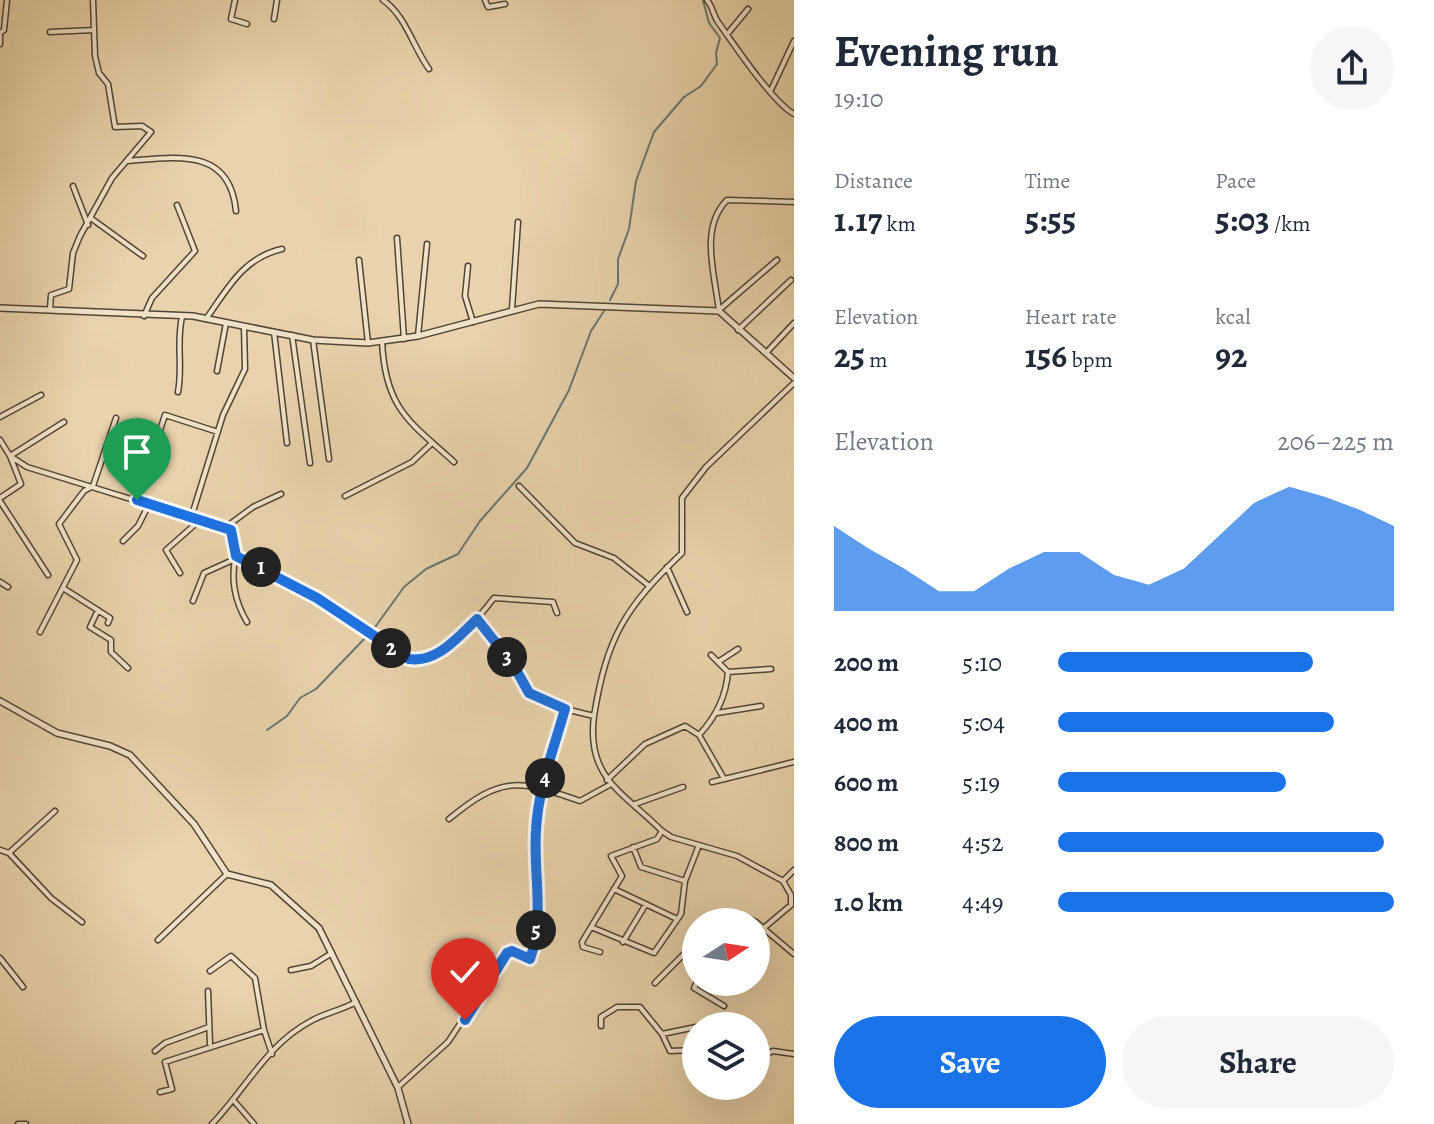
<!DOCTYPE html>
<meta charset="utf-8">
<style>
body{margin:0;font-family:Alegreya,serif;background:#f6f6f7;color:#1f2937;height:100vh;display:flex;flex-direction:column;font-size:30px;white-space:nowrap}
*{box-sizing:border-box;margin:0}
p{font-size:26px;color:#747a83}
.icon{flex:none;width:44px;height:44px;fill:none;stroke:currentColor;stroke-width:2;stroke-linecap:round;stroke-linejoin:round}
.map{position:relative;flex:1;overflow:hidden}
.sheet{display:flex;flex-direction:column;background:#fff;width:640px}
.sheet>*{flex:none}
.needle{width:52px;rotate:78deg}
.fabs{position:absolute;left:682px;top:908px;display:grid;gap:16px}
.fabs a{display:grid;place-items:center;width:88px;height:88px;border-radius:50%;background:#fff;box-shadow:0 8px 32px #0002;font-size:40px}
.pin{position:absolute;display:grid;place-items:center;width:68px;height:68px;color:#fff;margin:-82px -34px;border-radius:50% 50% 50% 0;rotate:-45deg;box-shadow:0 0 8px #0007}
.pin .icon{rotate:45deg}
.km{position:absolute;width:40px;height:40px;margin:-20px;border-radius:50%;background:#222;color:#fff;font-size:22px;line-height:40px;text-align:center}
.round{display:grid;place-items:center;flex:none;width:84px;height:84px;border-radius:42px;background:#f6f6f7}
.summary{display:flex;align-items:center;justify-content:space-between;height:136px;padding:0 40px}
h1{font-size:44px;font-weight:700;line-height:60px}
.metrics{display:grid;grid-template-columns:repeat(3,1fr);gap:12px;height:136px;padding:8px 40px}
.metrics div{display:grid;align-content:center}
.metrics b{font-size:34px;font-weight:700}
.metrics small{font-size:22px;font-weight:400}
.metrics p{font-size:22px}
.chart{height:224px;padding:16px 40px}
.chart p{display:flex;justify-content:space-between}
.chart svg{width:100%;height:144px;margin-top:8px;fill:#1a73e8;opacity:.7}
.primary-button{display:flex;gap:16px;margin-top:auto;padding:16px 40px}
.primary-button a{flex:1;height:92px;border-radius:48px;background:#1a73e8;color:#fff;font-size:32px;font-weight:700;line-height:92px;text-align:center}
.primary-button a+a{background:#f6f6f7;color:#1f2937}
ul{padding:0 40px;list-style:none;font-size:26px}
li{display:grid;grid-template-columns:128px 96px 1fr;align-items:center;height:60px}
li i{height:20px;border-radius:10px;background:#1a73e8}
main{display:flex;flex:1;min-height:0}
.map>svg:first-child{display:block}
.lines{fill:none;stroke-linecap:round;stroke-linejoin:round}
.stream{stroke:#687770;stroke-width:2}
.minor-casing{stroke:#524536;stroke-width:7}
.tertiary-casing{stroke:#524536;stroke-width:8}
.minor{stroke:#f1e2c9;stroke-width:4}
.tertiary{stroke:#f1e2c9;stroke-width:5}
.route-casing{stroke:#fff;stroke-width:16}
.route{stroke:#1a73e8;stroke-width:10}
</style>
<main>
<div class="map">
<svg width="794" height="1124" viewBox="0 0 794 1124">
<rect width="100%" height="100%" fill="#e9d3ac"/>
<filter id="stains"><feTurbulence type="fractalNoise" baseFrequency=".0025" numOctaves="4"/><feColorMatrix values="0 0 0 0 .2 0 0 0 0 .09 0 0 0 0 .02 0 0 0 .5 -.17"/></filter>
<radialGradient id="worn" r=".72"><stop offset=".6" stop-color="#630" stop-opacity="0"/><stop offset="1" stop-color="#630" stop-opacity=".3"/></radialGradient>
<g class="lines">
<path class="stream" d="M610,300L618,284V259L629,229L636,181L654,132L684,97L701,86L717,64L716,53L720,38L709,23L703,0
M373,630L404,587L426,569L458,554L480,521L527,468L569,390L591,331L604,311
M267,730L287,716L300,698L316,689L368,635"/>
<defs>
<path id="minor" d="M235,0L231,19L247,24
M383,0C406,16 413,47 429,69
M485,0L488,7L505,4
M707,0C713,7 713,15 718,22C733,43 773,103 794,114
M274,19L277,0
M50,32L94,30
M729,32L748,9
M0,33L4,30L7,0
M0,35V44
M771,90L794,41
M128,161C176,157 230,147 236,211
M73,186L88,225
M92,219L143,256
M397,238L404,339
M359,260L368,343
M468,266L465,296L473,322
M50,309L51,295L69,289L73,253L80,236L112,178L151,132L142,126L115,127L108,84L99,73L95,56L93,0
M512,309L518,222
M720,309L777,260
M719,311C715,275 699,228 727,200L794,202
M144,316L152,298L195,251L177,205
M206,319C228,288 243,258 282,249
M738,330L791,280
M274,332L287,443
M292,335L310,463
M418,336L427,244
M313,340L329,459
M382,341C385,409 410,422 454,462
M766,353L794,323
M217,371L226,323
M178,392C183,366 176,343 182,317
M0,417L41,395
M0,440L10,456L27,467L231,530L236,556L317,598L409,659C437,663 457,638 477,619L514,666L529,693L565,709L594,716C586,778 623,792 662,831L671,837L737,856L783,881L794,870
M519,486L575,543L614,558L648,585
M345,496L412,462L431,444
M0,498L21,484L10,456L64,422
M137,500L165,415L218,432
M0,501L48,575
M191,518L223,415L245,369L244,326
M226,527L253,507L281,494
M123,541L138,526L149,504
M236,556C230,578 235,602 247,622
M667,567L687,612
M180,573L166,550L200,520
M0,582L8,587
M63,588L110,618L108,623
M193,601L204,573L235,559
M98,610L90,627L111,640V652L128,668
M477,619L494,598L553,602L557,613
M40,632L77,560L59,524L84,491L93,486L116,418
M718,662L738,649
M728,672L771,669
M717,713L761,706
M594,716C607,636 625,608 682,553V498L706,467L794,383
M699,735C715,718 726,697 728,672L711,655
M607,780L645,744L685,726L699,735L723,777
M712,782L794,762
M635,804L683,787
M449,819C501,776 518,779 580,801L611,784
M633,847L641,867L685,881
M0,850L9,853L55,811
M9,853L51,898L82,922
M614,889L677,919
M732,922L739,914L756,922
M756,922L794,954
M591,927L654,953L681,914L685,881L699,845
M765,927L791,905V895L783,881
M158,940L227,874
M623,942L646,904
M600,952L583,947L582,942L622,876L611,856L657,839L662,831
M0,958L23,987
M291,970L311,966L332,953
M210,971L231,956L255,978L264,1030L272,1054
M697,982L694,988L724,1006
M655,983L696,942
M208,991L210,1044
M601,1026V1017L617,1007H640L662,1034L670,1051L696,1050
M662,1034L696,1027
M155,1051L165,1043L209,1027
M756,1059L773,1051L794,1054
M398,1087L448,1042L507,953L512,951L530,959C545,917 533,872 536,830C538,789 554,748 565,709
M160,1092L172,1089L165,1062L264,1030
M235,1102L254,1124
M18,1124H26
M212,1124C245,1090 267,1044 311,1021C325,1013 342,1010 356,1002"/>
<path id="tertiary" d="M0,308L193,316L313,340L368,343L418,336L539,304L719,311L794,378
M0,701L57,733L110,746L130,755L194,824L227,874L271,885L319,928L398,1088L408,1124"/>
</defs>
<use href="#minor" class="minor-casing"/>
<use href="#tertiary" class="tertiary-casing"/>
<use href="#minor" class="minor"/>
<use href="#tertiary" class="tertiary"/>
</g>
<g class="lines">
<defs>
<path id="route" d="M137,500L231,530L236,556L317,598L409,659C437,663 457,638 477,619L514,666L529,693L565,709C554,748 538,789 536,830C533,872 545,918 530,959L512,951L507,953L465,1020"/>
</defs>
<use href="#route" class="route-casing"/>
<use href="#route" class="route"/>
</g>
<rect width="100%" height="100%" filter="url(#stains)"/>
<rect width="100%" height="100%" fill="url(#worn)"/>
</svg>
<div class="fabs">
<a><svg class="needle" viewBox="-14 -14 28 28"><path d="M0-13l5 13h-10z" fill="#e53935"/><path d="M0 13l5-13h-10z" fill="#747a83"/></svg></a>
<a><svg class="icon" aria-label="layers" viewBox="0 0 24 24"><path d="M12 4l9 5-9 5-9-5zM3 14l9 5 9-5"/></svg></a>
</div>
<div class="pin" style="left:137px;top:500px;background:#1e9e55"><svg class="icon" aria-label="arrive" viewBox="0 0 24 24"><path d="M6 21V4h12l-3 4 3 4H6"/></svg></div>
<div class="pin" style="left:465px;top:1020px;background:#d93025"><svg class="icon" aria-label="check" viewBox="0 0 24 24"><path d="M5 12l5 5 9-10"/></svg></div>
<b class="km" style="left:261px;top:567px">1</b>
<b class="km" style="left:391px;top:648px">2</b>
<b class="km" style="left:507px;top:657px">3</b>
<b class="km" style="left:545px;top:778px">4</b>
<b class="km" style="left:536px;top:930px">5</b>
</div>
<section class="sheet">
<div class="summary"><div><h1>Evening run</h1><p>19:10</p></div><a class="round"><svg class="icon" aria-label="share" viewBox="0 0 24 24"><path d="M12 15V3M7 8l5-5 5 5M5 13v7h14v-7"/></svg></a></div>
<div class="metrics">
<div><p>Distance</p><b>1.17<small> km</small></b></div>
<div><p>Time</p><b>5:55</b></div>
<div><p>Pace</p><b>5:03<small> /km</small></b></div>
</div>
<div class="metrics">
<div><p>Elevation</p><b>25<small> m</small></b></div>
<div><p>Heart rate</p><b>156<small> bpm</small></b></div>
<div><p>kcal</p><b>92</b></div>
</div>
<div class="chart"><p><span>Elevation</span>206–225 m</p>
<svg viewBox="0 0 160 44" preserveAspectRatio="none"><path d="M0 44V18L10 25L20 31L30 38L40 38L50 31L60 26L70 26L80 33L90 36L100 31L110 21L120 11L130 6L140 9L150 13L160 18V44z"/></svg>
</div>
<ul>
<li><b>200 m</b>5:10<i style="width:76%"></i></li>
<li><b>400 m</b>5:04<i style="width:82%"></i></li>
<li><b>600 m</b>5:19<i style="width:68%"></i></li>
<li><b>800 m</b>4:52<i style="width:97%"></i></li>
<li><b>1.0 km</b>4:49<i style="width:100%"></i></li>
</ul>
<div class="primary-button"><a>Save</a><a>Share</a></div>
</section>
</main>
